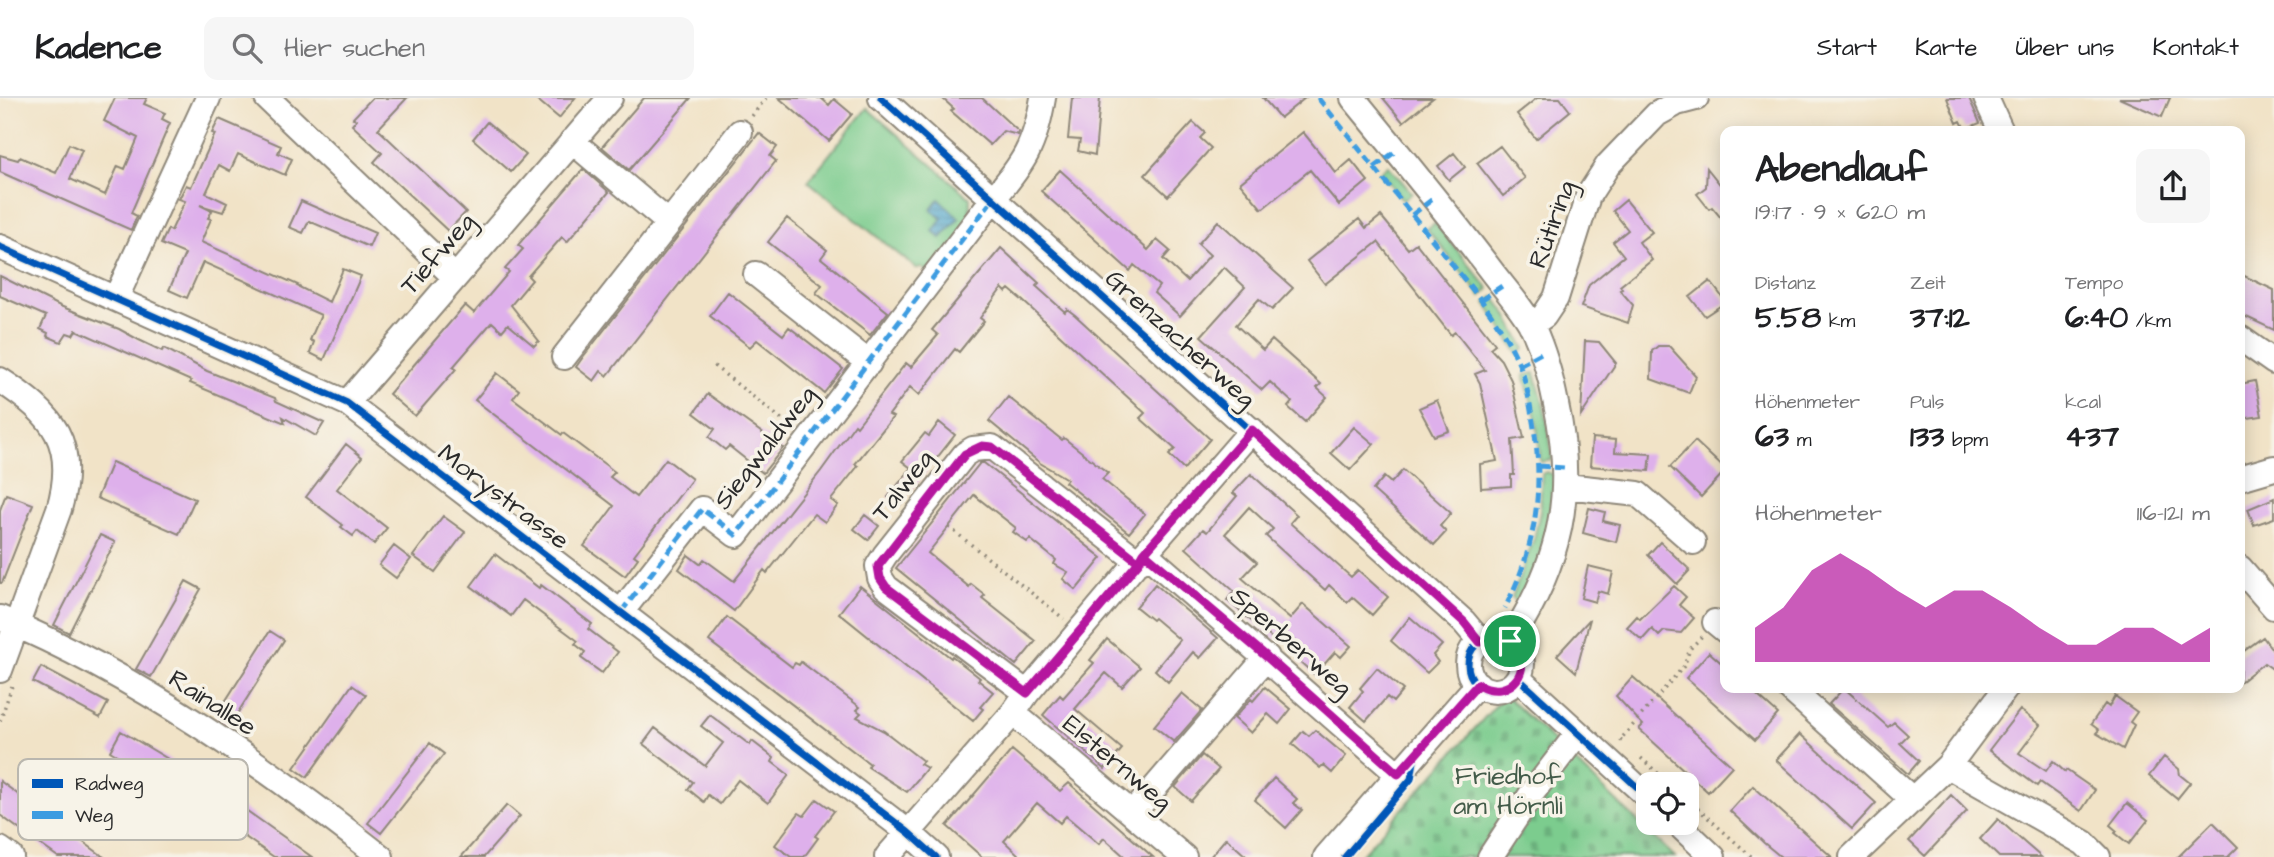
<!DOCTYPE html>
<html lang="de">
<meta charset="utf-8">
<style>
body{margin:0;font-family:"Architects Daughter",sans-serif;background:#f6f6f6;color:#202124;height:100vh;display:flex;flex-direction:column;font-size:26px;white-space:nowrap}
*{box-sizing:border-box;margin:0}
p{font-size:23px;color:#757577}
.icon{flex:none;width:38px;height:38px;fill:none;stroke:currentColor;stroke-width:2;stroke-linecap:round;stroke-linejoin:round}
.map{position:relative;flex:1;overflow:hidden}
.details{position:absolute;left:1720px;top:28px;width:525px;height:567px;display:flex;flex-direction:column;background:#fff;border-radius:14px;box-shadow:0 4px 18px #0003}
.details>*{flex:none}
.buttons{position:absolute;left:1636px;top:674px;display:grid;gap:14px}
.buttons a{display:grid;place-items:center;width:63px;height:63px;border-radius:14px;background:#fff;box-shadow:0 4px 18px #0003;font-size:35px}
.pin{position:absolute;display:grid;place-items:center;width:60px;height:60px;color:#fff;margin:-30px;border:4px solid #fff;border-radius:50%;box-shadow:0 2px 7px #0007}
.round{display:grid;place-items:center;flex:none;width:74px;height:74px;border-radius:14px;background:#f6f6f6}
.head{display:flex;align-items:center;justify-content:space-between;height:119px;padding:0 35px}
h1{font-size:38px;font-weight:700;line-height:52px}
.stats{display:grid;grid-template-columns:repeat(3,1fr);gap:10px;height:119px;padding:7px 35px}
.stats div{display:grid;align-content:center}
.stats b{font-size:30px;font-weight:700}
.stats small{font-size:19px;font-weight:400}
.stats p{font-size:19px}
.chart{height:196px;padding:14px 35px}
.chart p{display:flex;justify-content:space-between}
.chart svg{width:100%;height:126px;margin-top:7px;fill:#b5179e;opacity:.7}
header{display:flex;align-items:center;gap:42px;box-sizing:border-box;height:98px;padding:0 35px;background:#fff;border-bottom:2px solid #e0e0e0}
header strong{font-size:33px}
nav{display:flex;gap:38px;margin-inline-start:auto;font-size:24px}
.search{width:490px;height:63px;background:#f6f6f6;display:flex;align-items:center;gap:18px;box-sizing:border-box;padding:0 24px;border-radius:14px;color:#757577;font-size:26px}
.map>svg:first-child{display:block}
.green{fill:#7bcc8e;stroke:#537c5c;stroke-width:2}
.cemetery{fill:url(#cemetery-stones);stroke:#537c5c;stroke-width:2}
.water{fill:url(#water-rules);stroke:#3d687c;stroke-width:2}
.building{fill:#deb0eb}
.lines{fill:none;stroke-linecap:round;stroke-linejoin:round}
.minor-casing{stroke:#8e8779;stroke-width:28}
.path{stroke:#8e8779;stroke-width:3.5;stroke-dasharray:2 5;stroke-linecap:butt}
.minor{stroke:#fff;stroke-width:24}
.quiet{stroke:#3d9ce1;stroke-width:5;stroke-dasharray:10 5;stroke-linecap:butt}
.cycleway-casing{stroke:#f7f3e8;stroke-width:11}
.cycleway{stroke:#0057b8;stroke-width:7}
.route-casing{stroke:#fff;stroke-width:14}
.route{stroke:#b5179e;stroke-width:9}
.labels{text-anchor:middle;stroke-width:7;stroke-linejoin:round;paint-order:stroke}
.street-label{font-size:26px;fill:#2b2b2b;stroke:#f7f3e8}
.park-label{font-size:26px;fill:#435b49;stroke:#f7f3e8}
.key{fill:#f7f3e8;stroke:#bab7af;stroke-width:2}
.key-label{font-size:19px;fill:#2b2b2b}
</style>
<header>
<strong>Kadence</strong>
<div class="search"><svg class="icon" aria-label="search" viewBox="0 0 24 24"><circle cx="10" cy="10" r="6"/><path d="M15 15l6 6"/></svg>Hier suchen</div>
<nav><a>Start</a><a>Karte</a><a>Über uns</a><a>Kontakt</a></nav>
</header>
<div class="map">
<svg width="2274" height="759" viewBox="0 0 2274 759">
<defs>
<pattern id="cemetery-stones" width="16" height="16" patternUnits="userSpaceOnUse" patternTransform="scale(1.75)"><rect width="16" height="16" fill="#7bcc8e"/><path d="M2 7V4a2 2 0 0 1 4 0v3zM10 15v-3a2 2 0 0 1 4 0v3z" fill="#6aaf7b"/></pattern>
<pattern id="water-rules" width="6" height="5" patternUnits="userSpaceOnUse" patternTransform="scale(1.75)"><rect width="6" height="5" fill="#4fa6cc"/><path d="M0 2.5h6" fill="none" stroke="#4287a6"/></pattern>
</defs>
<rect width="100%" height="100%" fill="#f7f3e8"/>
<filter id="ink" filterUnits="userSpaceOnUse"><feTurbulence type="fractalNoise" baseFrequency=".0143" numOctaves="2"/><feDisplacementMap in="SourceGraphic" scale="14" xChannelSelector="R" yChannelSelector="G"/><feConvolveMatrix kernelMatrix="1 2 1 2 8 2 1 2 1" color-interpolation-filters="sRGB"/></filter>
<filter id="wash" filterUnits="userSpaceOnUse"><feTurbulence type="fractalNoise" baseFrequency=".00686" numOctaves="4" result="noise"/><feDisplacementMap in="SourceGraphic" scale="28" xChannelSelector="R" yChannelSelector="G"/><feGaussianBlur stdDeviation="1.57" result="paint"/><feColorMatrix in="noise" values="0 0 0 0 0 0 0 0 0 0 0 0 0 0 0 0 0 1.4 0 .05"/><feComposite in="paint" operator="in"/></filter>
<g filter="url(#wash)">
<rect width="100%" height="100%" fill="#f1e3c7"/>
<path class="green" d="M867,10L970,100V127L931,176L920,169L917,171L808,83Z
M1388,67L1412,95L1403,102L1380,74Z
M1435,125L1489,191L1481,198L1427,131Z
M1494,199L1506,215L1525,251L1518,256L1486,205Z
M1535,275C1544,304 1550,332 1552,362L1541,364L1536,320L1524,277Z
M1546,374L1554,377L1557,381L1540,462L1520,505L1512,500L1534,441L1540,414L1542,376Z"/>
<path class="cemetery" d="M1505,597L1675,759H1359Z"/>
<path class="water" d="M939,101L959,120L941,140L933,133L942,121L931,111Z"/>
<g id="blocks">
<path class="building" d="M115,0H147L144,6L165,15L162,21L170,25L131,115L137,118L131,132L0,74V57L18,62L20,59L56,75L69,46L82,52L70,81L105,97L118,68L125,71L138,40L104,23Z
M372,0H407L378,31L466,114L448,133L374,64L382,55L352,27L356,22L353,20Z
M535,0H575L559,20Z
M644,0H691L629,72L602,49Z
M779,0H821L829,7L834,1L852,16L829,43Z
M942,0H982L1019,34L1018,37L1003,33L990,47L951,13L954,11Z
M1072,0H1100L1095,57L1078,53L1080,42L1068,41Z
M1263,0H1305L1280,20Z
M1383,0H1433L1403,24Z
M1537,0H1560L1570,13L1536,41L1517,16Z
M1947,0H1969L1980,25L1965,31L1961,23L1957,25Z
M2119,0H2170L2162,19Z
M219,21L281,48L278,55L292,61L285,77L238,56L230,73L219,67L206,95L227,105L223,114L200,107L212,113L208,120L211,121L201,144L298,187L297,188L329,204L343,171L361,178L324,262L310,255L314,244L310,242L321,217L203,164L187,200L169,192L185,156L161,146L168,131L171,133L185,103L179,101L186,87L191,89L215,36L212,35Z
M487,24L526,57L511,74L473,41Z
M1193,24L1205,35L1200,40L1211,50L1168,98L1145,77Z
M1303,34L1336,75L1351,62L1368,83L1339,107L1310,72L1262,111L1240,85Z
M759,35L777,49L770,58L776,63L607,278L601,273L594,283L576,269L583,259Z
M1500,48L1525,80L1503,98L1477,65Z
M1454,55L1465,69L1449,82L1438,68Z
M1707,70L1726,94V126L1712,109L1709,111L1697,96L1706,89Z
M583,71L609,94L567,144L562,139L528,178L532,182L511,207L539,243L534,248L508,226L502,233L492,224L453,269L456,271L415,318L389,296L465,207L474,215L509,174L505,171L523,151L518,147Z
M1060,72L1148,152L1157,142L1170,153L1163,161L1187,183L1210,157L1198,146L1218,123L1293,190L1272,212L1259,201L1236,227L1263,252L1272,242L1321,286L1317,290L1327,299L1305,324L1288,309L1292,304L1270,284L1262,292L1201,238L1245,189L1224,169L1180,218L1154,195L1159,188L1134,167L1130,173L1041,93Z
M1626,102L1652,134L1639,144L1652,162L1620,188L1622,191L1620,192L1633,207L1628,225L1581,209L1589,187L1624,158L1613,144L1628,132L1613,113Z
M301,103L375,135L369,149L309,123L303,135L289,129Z
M1381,118L1408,151L1416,145L1495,246L1490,250L1501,262L1511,282L1524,340L1512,342L1514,377H1511V388L1481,390L1480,366L1497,363L1480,285L1475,276L1485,272L1455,234L1451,237L1378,144L1325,186L1307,163L1359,121L1366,130Z
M787,120L827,152L821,160L888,214L870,237L816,195L822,187L768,144Z
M1001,150L1039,185L1036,188L1065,214L1067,211L1075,217L1210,341L1184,371L1169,357L1175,351L1140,320L1145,315L1023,203L1009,191L1006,194L1002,190L980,220L984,223L959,254L955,251L919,297L910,289L889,317L893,319L855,366L858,368L831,402L838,407L825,424L814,416L767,475L764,472L734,513L679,471L688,457L700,466L704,461L734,483L821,373L855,326L857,328L906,265L911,269L938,237L932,232Z
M2240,176L2274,192V232L2240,216Z
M0,178L60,208L119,231L139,242L162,253L164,250L207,273L275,300L276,303L324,325L316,338L283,319L285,325L190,285L191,283L76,232L73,237L67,235L61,244L47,238L48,235L40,231L46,218L0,198Z
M1710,183L1726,204L1705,218L1690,199Z
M728,194L783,237L789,229L843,271L824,295L757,242L750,249L710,218Z
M1585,243L1599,244L1616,265L1581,318Z
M1658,248H1669L1696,278L1689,295L1651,281L1652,253Z
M497,275L519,292L513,300L562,337L563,335L615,374L610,379L636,399L666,361L692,381L634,457L638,460L625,478L584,448L614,408L475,302Z
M2255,283L2262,318L2240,321V286Z
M708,296L783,350L763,375L729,348L725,352L709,339L715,331L694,315Z
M1008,299L1062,342L1064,340L1108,375L1102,381L1145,416L1129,435L1065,384L1067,381L1040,365L989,323Z
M1437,302L1449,333L1434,338L1419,310Z
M939,324L955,337L899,408L888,399L911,370L902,363L925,335L929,338Z
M1354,329L1374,346L1350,372L1331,355Z
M1592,340L1616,342L1615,354L1651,356L1649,373L1590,368Z
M1695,343L1726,372L1701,399L1670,369Z
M346,346L362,359L337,391L387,430L374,446L357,433L353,438L341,429L343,427L306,399Z
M112,364L195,401L179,436L97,400Z
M980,365H984L1102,460L1076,492L1063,481L1068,474L1054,466L1056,462L1030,441L1027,444L1013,434L1016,430L974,397L928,455L969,489L971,486L985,497L982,500L1036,543L1016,567L896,470Z
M1403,372L1451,415L1440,428L1446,434L1434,447L1373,392L1384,379L1391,385Z
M1251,376L1297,417L1290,425L1351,479L1358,472L1388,499L1372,517L1352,499L1347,504L1329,487L1325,492L1266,438L1273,431L1249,409L1225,436L1257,464L1242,480L1290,521L1303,506L1351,548L1341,559L1335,554L1315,577L1299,563L1307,554L1283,533L1274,542L1249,521L1227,502L1234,493L1186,450L1203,431L1207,434L1237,398L1233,395Z
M6,396L33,406L2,485H0V412Z
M2274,400V420L2254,427L2248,411Z
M1589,410L1605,414L1603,423L1620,427L1616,444L1583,435Z
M865,417L879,428L868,442L854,431Z
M443,418L465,434L435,474L413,458Z
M100,437L115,444L69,535L54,527Z
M1660,444L1690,472L1677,486L1648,457Z
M394,448L411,461L396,480L379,467Z
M495,456L539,490L541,487L592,526L588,531L618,554L602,575L581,560L585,554L575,546L578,543L523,502L511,518L471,488Z
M1588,468L1613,474L1608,496L1598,493L1595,504L1581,500Z
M186,483L201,491L151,579L136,571Z
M1155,486L1218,540L1200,560L1193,554L1168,584L1155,572L1180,542L1154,520L1152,522L1136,509Z
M860,488L951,560L952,558L980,580L978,582L993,594L980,609L983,611L973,623L839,515Z
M1674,488L1686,499L1679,507L1694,520L1681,535L1664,533L1659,538L1652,531L1642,542L1627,529L1637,518L1640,521Z
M727,519L792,569L795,565L799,567L801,564L860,609L857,612L861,615L857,619L884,633L923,663L920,666L927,670L907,694L868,669L870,666L709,543Z
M1410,519L1442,547L1433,557L1438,564L1427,575L1391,543Z
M1590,521L1576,574L1557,557Z
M270,533L284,542L230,627L216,618Z
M2263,539L2274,554V572L2264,565L2240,584V556Z
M1107,541L1140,569L1122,589L1106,575L1075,611L1122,651L1105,671L1043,617L1060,597L1063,600L1094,565L1090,562Z
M1709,554L1726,569V590H1749L1778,616L1755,642L1686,580Z
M41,569L108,605L100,620L33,584Z
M1377,570L1403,592L1393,604L1387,599L1366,623L1350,609L1363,593L1360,590Z
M1633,579L1732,668L1708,694L1639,631L1643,627L1616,598Z
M352,587L366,597L307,679L294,670Z
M1265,589L1291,611L1279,626L1268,616L1251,635L1234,620L1251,601L1253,603Z
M1844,590L1888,629L1894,624L1908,637L1900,645L1919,663L1908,676L1829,606Z
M1182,595L1202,612L1174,644L1154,628Z
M2115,598L2137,614L2130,624L2134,627L2123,651L2096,635L2099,632L2091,626L2105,606L2109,609Z
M2020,612L2040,627L2019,655L2046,673L2053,663L2065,674L2066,672L2095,692L2081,713L2040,684L2037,688L1989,652Z
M710,617L750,647L752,643L774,660L772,664L789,677L768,705L738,682L720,706L708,697L704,704L688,691L693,684L643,646L655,630L705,668L723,645L701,628Z
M1315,632L1346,658L1332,675L1323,667L1320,670L1292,646L1303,633L1309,638Z
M121,633L205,683L312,759H274L196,705L110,653Z
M1800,636L1876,705L1852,731L1776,662Z
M430,645L444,656L381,735L368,725Z
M1012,652L1060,693L1069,685L1153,759H1125L1104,740L1099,746L1066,718L1060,725L1037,705L1004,743L1021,759H982L947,728Z
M1202,657L1219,671L1191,703L1175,689Z
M2164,659L2179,671L2180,677L2190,685L2177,701L2149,678Z
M1274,680L1297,701L1293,705L1302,712L1286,730L1255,702Z
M0,683L43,715L104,759H58L27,737L0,717Z
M1753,688L1805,735L1832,759H1781L1764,745L1730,713Z
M1951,697L1967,713L1925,758L1909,743Z
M817,701L834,713L815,738L818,740L804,759H791L775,747L799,715L804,718Z
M2127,705L2148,722L2129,746L2115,735L2117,733L2110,727Z
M507,707L520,718L484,759H461Z
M1998,721L2026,746L2041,759H1999L1980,741Z
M2213,724L2238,749L2228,759H2178Z
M1226,740L1247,759H1210Z"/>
</g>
</g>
<g filter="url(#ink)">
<use href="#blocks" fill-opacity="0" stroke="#8e8779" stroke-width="2"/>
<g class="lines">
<defs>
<path id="minor" d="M267,0L455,179
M881,0L1464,524L1480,543
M1353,0C1399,56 1445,112 1489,170C1503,189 1522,209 1533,230C1544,254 1551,280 1556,306C1576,397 1560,465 1510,543
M1986,0L2001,33
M669,125L740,34
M0,149L347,305L908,734L936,759
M756,176L869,265
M116,200L208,0
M1531,227L1544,218L1556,200L1588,98L1608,67L1657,16L1677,5L1696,0
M2240,240L2274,264
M564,259L669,125L572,43
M0,282C54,317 78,345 59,411L0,572
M347,305L610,0
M2240,380L2274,370
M1566,388L1638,396L1693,444
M1145,455L1398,676
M2240,470L2274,509
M621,514L702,411L736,437L993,101C1024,65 1035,48 1043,0
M0,520C138,578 264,667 381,759
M1715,524L1726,533
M1468 566a27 27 0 1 1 54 0a27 27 0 1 1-54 0Z
M1518,580L1648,699
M1789,590L1913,702
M1027,595L886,489L880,480L878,468L885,457L965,356L973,351L992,349L1139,464
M1013,615L1184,759
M1948,668L2084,745L2098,759
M1133,715L1267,559
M1676,724L1713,759
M0,751L11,759
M887,759L1013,615L1027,595L1145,455L1252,332
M1326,759L1478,586
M1490,759L1532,695L1578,635
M1852,759L1948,668L2006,590"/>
</defs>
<use href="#minor" class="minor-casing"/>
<path class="path" d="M752,18L766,0
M714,268L793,330
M949,429L1064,521
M0,623L12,588
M1622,643L1620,642L1684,568L1690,551L1702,538
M1641,660L1670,686
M1687,701L1752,759"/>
<use href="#minor" class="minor"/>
<path class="quiet" d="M1318,0L1481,202C1495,222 1510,243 1519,266C1526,282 1529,301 1532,318C1545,388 1537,447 1505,510
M1374,70L1396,53
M1412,117L1434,100
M1481,202L1502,188
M1519,267L1543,254
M1539,368L1565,370
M621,514L702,411L736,437L993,101"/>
<defs>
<path id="cycleway" d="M881,0L1464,524L1480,543
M0,149L347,305L908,734L936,759
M1468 566a27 27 0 1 1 54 0a27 27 0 1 1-54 0Z
M1518,580L1648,699
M1345,759L1411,681L1415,658"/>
</defs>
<use href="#cycleway" class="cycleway-casing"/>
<use href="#cycleway" class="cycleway"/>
</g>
</g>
<g class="lines" filter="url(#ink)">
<defs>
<path id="route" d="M1510,543L1495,539L1480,544L1464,524L1252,332L1144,455L1139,464L1027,595L886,489L880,480L878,468L965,356L982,348L992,349L1139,464L1144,455L1267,559L1398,676L1478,586C1511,605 1538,568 1510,543"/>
</defs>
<use href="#route" class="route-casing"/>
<use href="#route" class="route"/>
</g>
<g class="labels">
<g class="street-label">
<text transform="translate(1551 126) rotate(-70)" y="9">Rütiring</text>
<text transform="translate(437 155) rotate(-49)" y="9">Tiefweg</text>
<text transform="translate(1181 240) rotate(42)" y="9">Grenzacherweg</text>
<text transform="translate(764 349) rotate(-52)" y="9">Siegwaldweg</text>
<text transform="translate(902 387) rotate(-52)" y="9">Talweg</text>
<text transform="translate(504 398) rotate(37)" y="9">Morystrasse</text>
<text transform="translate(1292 543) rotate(41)" y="9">Sperberweg</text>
<text transform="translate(213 604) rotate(33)" y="9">Rainallee</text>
<text transform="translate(1118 664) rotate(40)" y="9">Elsternweg</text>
</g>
<g class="park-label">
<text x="1508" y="686">Friedhof<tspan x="1508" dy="30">am Hörnli</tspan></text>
</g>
</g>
<rect x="18" y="661" width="230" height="81" rx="10" class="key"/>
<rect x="32" y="681" width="31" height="9" fill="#0057b8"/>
<rect x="32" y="713" width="31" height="8" fill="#3d9ce1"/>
<g class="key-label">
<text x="75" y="692">Radweg</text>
<text x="75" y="724">Weg</text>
</g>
</svg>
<div class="buttons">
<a><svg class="icon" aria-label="locate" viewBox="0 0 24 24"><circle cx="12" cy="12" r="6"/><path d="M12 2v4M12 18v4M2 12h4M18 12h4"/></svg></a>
</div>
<div class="pin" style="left:1510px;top:543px;background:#1e9e55"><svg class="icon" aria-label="arrive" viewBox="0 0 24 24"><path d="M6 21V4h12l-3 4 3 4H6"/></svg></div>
<section class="details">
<div class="head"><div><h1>Abendlauf</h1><p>19:17 · 9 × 620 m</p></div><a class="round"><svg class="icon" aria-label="share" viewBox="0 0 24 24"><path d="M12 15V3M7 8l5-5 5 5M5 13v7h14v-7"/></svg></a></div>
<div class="stats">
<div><p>Distanz</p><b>5.58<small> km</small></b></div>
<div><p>Zeit</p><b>37:12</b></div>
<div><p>Tempo</p><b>6:40<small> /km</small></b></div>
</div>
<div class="stats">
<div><p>Höhenmeter</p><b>63<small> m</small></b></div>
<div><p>Puls</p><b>133<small> bpm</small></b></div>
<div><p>kcal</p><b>437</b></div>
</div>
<div class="chart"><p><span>Höhenmeter</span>116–121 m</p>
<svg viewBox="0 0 160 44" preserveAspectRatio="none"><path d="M0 44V32L10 25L20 12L30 6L40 12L50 19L60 25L70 19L80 19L90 25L100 32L110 38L120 38L130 32L140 32L150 38L160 32V44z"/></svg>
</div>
</section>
</div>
